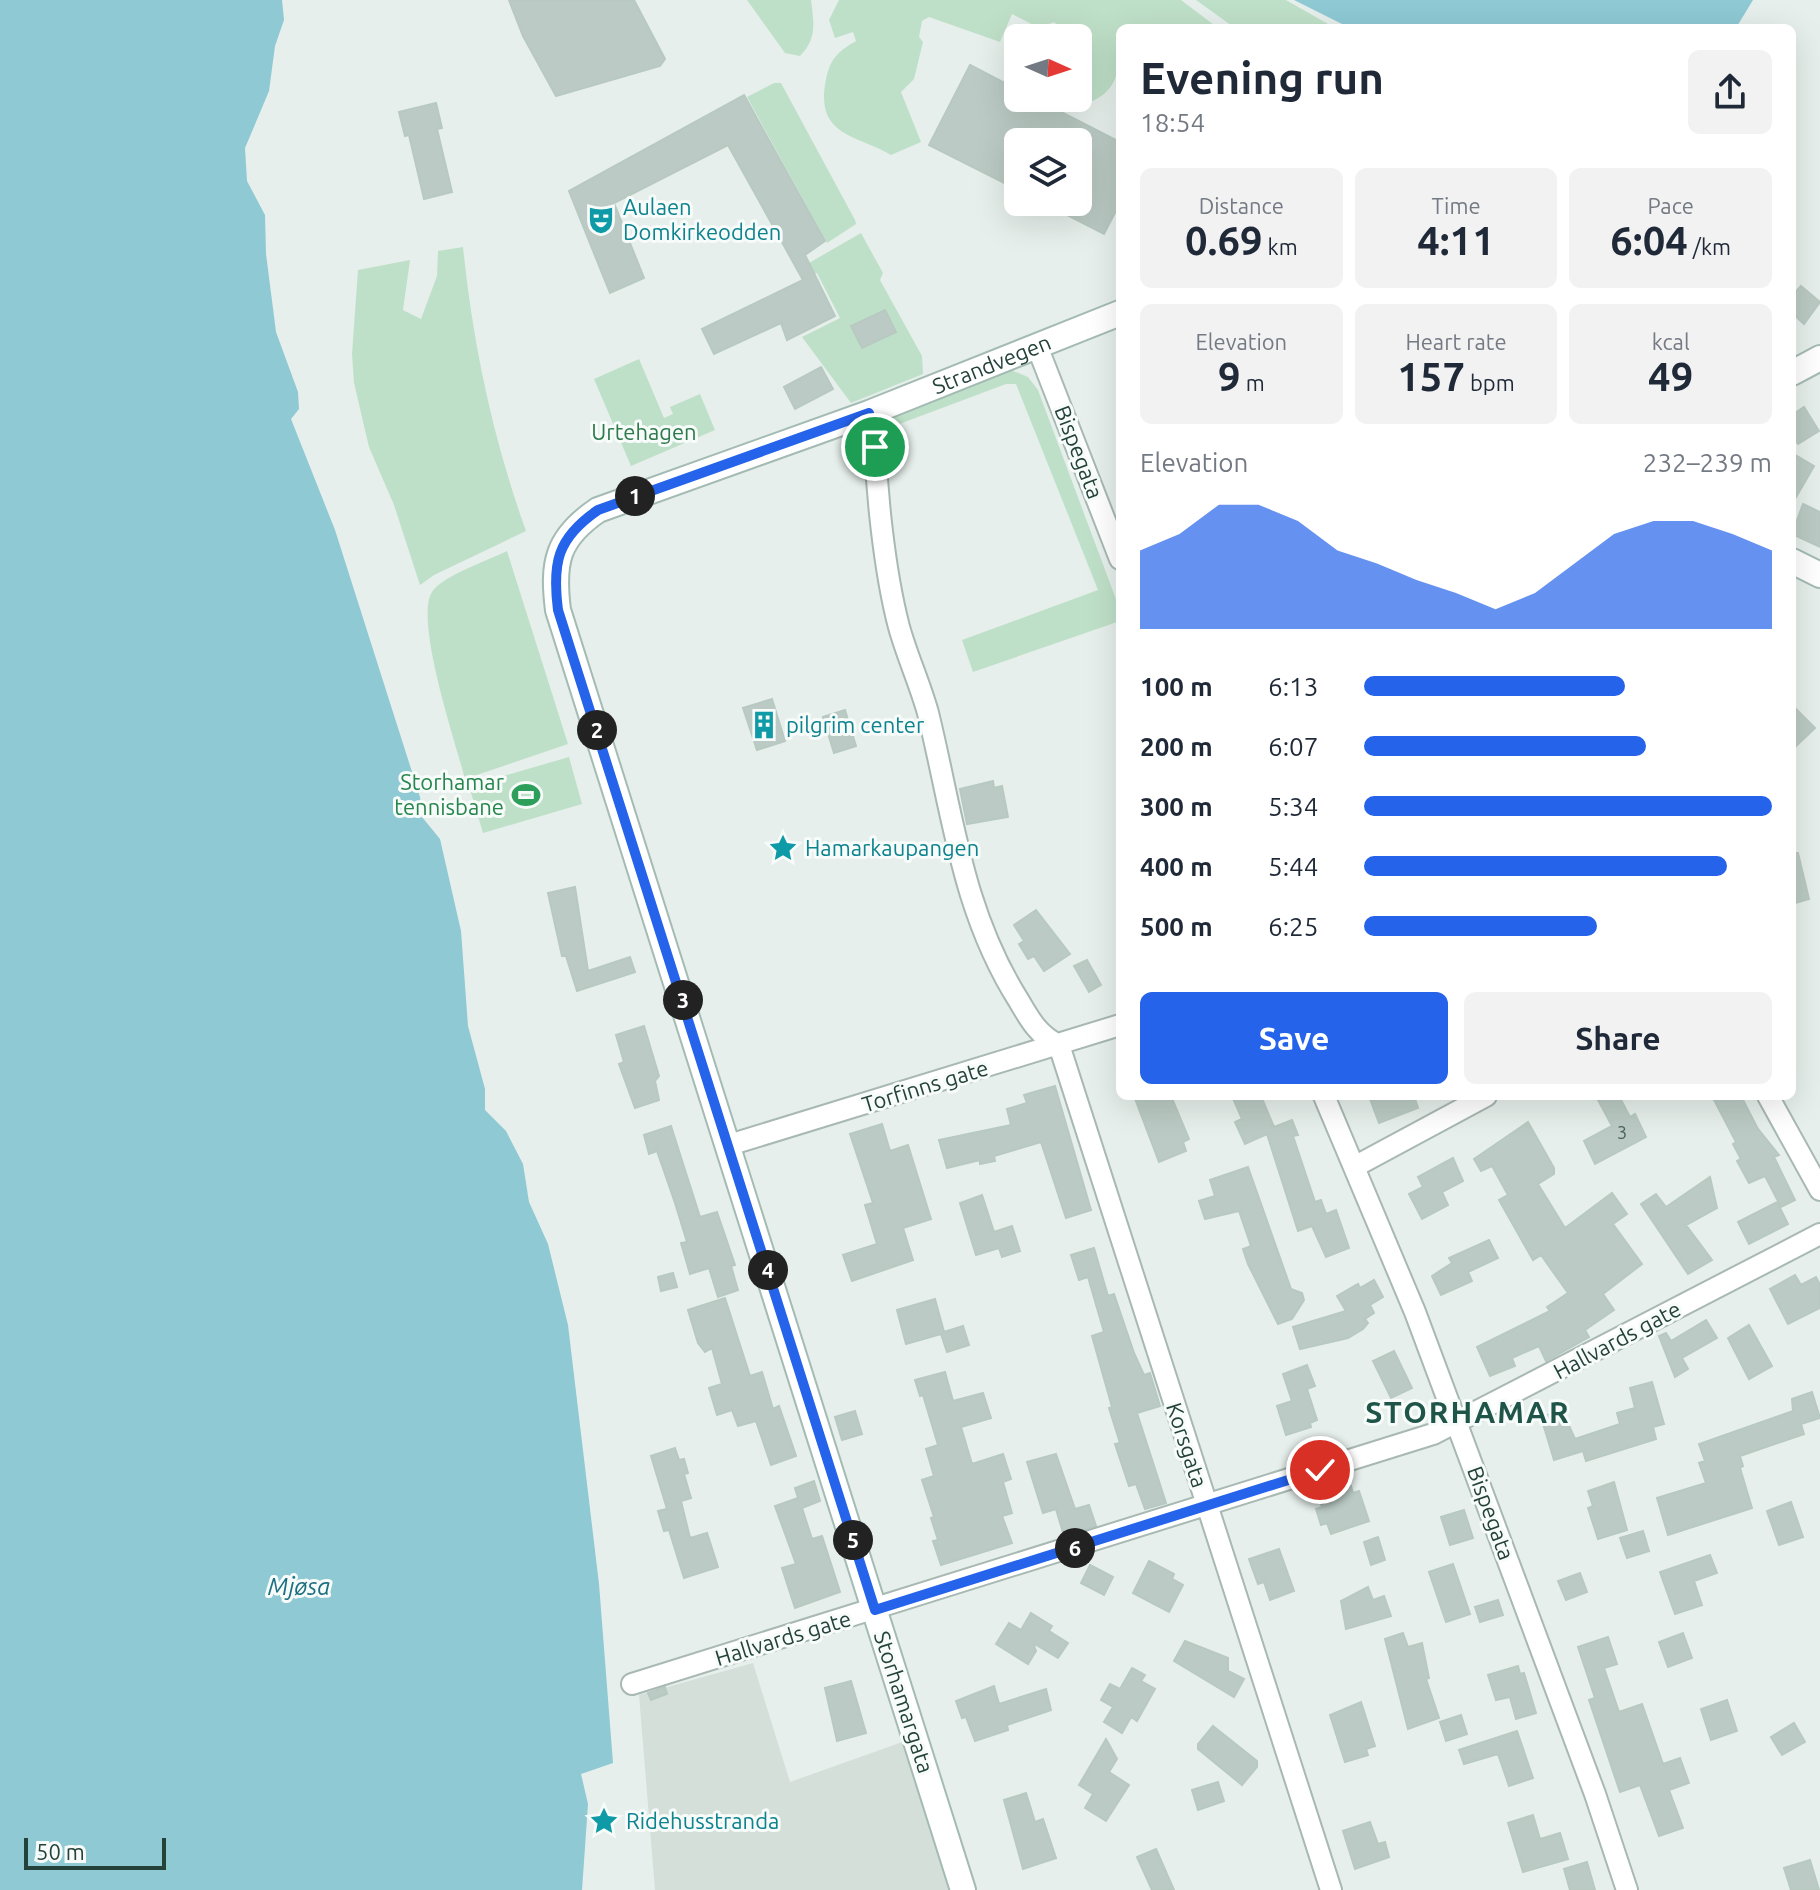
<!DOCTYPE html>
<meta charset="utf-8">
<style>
body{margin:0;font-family:Ubuntu,sans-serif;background:#f2f2f3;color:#1f2937;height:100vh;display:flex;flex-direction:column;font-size:30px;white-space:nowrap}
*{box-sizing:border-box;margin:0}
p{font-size:26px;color:#747a83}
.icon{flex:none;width:44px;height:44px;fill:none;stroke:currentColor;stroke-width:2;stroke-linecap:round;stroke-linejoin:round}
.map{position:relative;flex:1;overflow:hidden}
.panel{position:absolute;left:1116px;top:24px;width:680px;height:1076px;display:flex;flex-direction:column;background:#fff;border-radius:12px;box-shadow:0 8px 32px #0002}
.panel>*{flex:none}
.needle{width:52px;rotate:93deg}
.controls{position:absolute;left:1004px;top:24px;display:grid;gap:16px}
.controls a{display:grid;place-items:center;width:88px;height:88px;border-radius:12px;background:#fff;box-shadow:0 8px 32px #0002;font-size:40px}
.scale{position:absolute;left:24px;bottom:20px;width:142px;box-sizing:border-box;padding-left:8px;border:4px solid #24423a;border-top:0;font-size:22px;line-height:28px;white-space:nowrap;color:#24423a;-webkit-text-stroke:6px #f7fbf9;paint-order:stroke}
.pin{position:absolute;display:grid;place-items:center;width:68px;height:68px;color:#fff;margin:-34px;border:4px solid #fff;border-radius:50%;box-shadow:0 2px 8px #0007}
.km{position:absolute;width:40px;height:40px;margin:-20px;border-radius:50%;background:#222;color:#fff;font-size:22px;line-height:40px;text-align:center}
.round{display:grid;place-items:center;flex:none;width:84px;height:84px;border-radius:12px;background:#f2f2f3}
.head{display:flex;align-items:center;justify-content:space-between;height:136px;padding:0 24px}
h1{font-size:44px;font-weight:600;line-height:60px}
.figures{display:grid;grid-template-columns:repeat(3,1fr);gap:12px;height:136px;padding:8px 24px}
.figures div{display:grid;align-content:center;border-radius:12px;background:#f2f2f3;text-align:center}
.figures b{font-size:40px;font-weight:600}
.figures small{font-size:22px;font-weight:400}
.figures p{font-size:22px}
.chart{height:224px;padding:16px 24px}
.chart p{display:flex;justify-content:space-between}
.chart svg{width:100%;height:144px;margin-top:8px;fill:#2563eb;opacity:.7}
.action{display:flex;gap:16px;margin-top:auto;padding:16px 24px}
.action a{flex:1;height:92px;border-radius:12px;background:#2563eb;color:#fff;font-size:32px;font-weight:600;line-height:92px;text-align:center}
.action a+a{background:#f2f2f3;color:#1f2937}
ul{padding:0 24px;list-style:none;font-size:26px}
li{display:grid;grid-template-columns:128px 96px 1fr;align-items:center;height:60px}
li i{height:20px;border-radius:10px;background:#2563eb}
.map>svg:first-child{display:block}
.built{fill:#d4dfda}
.green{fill:#bfe0c8}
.water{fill:#8ec9d4}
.building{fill:#bbcac4;stroke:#b8c9c2;stroke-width:2}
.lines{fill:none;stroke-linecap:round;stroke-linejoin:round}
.minor-casing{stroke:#a8b8b2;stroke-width:24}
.secondary-casing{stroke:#a4bbb3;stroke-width:28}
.minor{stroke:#fff;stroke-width:20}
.secondary{stroke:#fff;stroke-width:24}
.route-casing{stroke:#fff;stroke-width:16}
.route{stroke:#2563eb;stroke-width:10}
.labels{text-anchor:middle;stroke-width:6;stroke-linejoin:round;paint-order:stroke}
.number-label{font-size:18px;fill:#4a645c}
.culture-label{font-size:22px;fill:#0d838f;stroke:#f7fbf9;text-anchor:start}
.street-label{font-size:22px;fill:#24423a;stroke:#f7fbf9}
.park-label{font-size:22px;fill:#2d7a4b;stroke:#f7fbf9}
.leisure-label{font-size:22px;fill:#27864d;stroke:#f7fbf9;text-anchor:end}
.water-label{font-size:24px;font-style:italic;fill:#1c6f80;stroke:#f7fbf9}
.district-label{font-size:30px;font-weight:bold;letter-spacing:2px;fill:#1f5548;stroke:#f7fbf9}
</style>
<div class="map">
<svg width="1820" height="1890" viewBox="0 0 1820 1890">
<rect width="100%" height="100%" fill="#e6efeb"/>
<path class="built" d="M753,1663L790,1782L908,1740L953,1890H655L639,1695Z"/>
<path class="green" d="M747,0H811C814,23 817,39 800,56L785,53Z
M839,0H1181L1218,28H1120C1120,58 1123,87 1093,101L1078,96V38H1063V30L1054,22L1039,28L1012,14L1000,42L929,17L922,21L919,37L923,42L914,79L901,92L921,142L891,155C857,135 817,136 825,85C829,61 835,53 856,41L853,32L835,38L829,20Z
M1196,0H1286L1335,28H1235Z
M774,83H781L855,220L856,224L827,243L747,97Z
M861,233L883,273L880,280L922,356L923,374L851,403L802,337L840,318L817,273L811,275L809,263Z
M463,247C473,345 493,439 526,531L434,575L420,585L394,505L369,447L354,383L352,354L358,270L410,260L403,310L421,319L437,276L438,251Z
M639,359L664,418L673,414L670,407L700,394L715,430L631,466L594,379Z
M1011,370L1028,377L1038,390L1120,610V621L973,672L962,640L1098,590L1016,384H1006L894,426L889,452L876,421Z
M507,551L568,744L465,779C456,744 414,620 432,592C442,576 489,560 507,551Z
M569,757L582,804L483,833L469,786Z"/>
<path class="water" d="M0,0H282L284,20L275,46L269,91L245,148L247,181L265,215L266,254L276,332L298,392L299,409L291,419L335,530L420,797L422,817L440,839L461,931L468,1026L485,1089V1110L506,1131L523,1164L529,1202L548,1244L568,1325L599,1584L613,1763L581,1774L588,1804L582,1890H0Z
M1294,0H1753L1736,28H1350Z"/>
<path class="building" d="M509,0H634L665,59L660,66L556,96L523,36Z
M970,65L1018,90V98H1034L1120,142V203L1104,234L1042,202H1078V142H1018V190L929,145Z
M744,95L825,241L805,255L835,316L787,340L781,323L714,354L702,329L803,280L728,145L614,203L644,278L610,293L569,191Z
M436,103L442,128L437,129L452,192L424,199L409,135L405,136L399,112Z
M1801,286L1820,302L1804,324L1792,313V296Z
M885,310L896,332L862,348L851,326Z
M821,367L833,389L795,409L784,387Z
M1804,407L1819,431L1798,444L1792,435V415Z
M1792,453L1814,466L1792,504Z
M1803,504L1820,512V547L1792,534Z
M772,699L785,741L757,750L743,708Z
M1792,705L1815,728L1792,750Z
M845,710L856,746L834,753L823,717Z
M993,781L994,788L1002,786L1008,817L967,824L960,789Z
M1792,853H1798L1809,899L1792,904Z
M575,887L588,971L630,957L635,972L577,991L566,956H562L548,893Z
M1036,910L1070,954L1044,971L1034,956L1028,959L1019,944L1024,941L1014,925Z
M1087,960L1101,985L1089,992L1074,966Z
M644,1026L659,1076L655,1081L659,1100L635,1108L619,1064L624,1062L616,1035Z
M1055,1086L1091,1210L1066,1218L1041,1142L994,1156L995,1161L980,1164V1160L947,1168L939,1140L1011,1125L1007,1109L1027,1103L1024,1095Z
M1134,1096H1171L1189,1139L1183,1142L1186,1151L1159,1162Z
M1232,1096H1261L1274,1127L1292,1120L1298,1135L1293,1136L1315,1202L1321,1200L1326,1214L1336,1210L1349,1248L1326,1257L1312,1226L1298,1231L1267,1134L1245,1144L1235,1122L1242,1119Z
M1369,1096H1414L1418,1108L1379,1123Z
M1606,1096H1619L1630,1117L1635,1114L1646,1137L1595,1164L1584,1141L1612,1126L1598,1100Z
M1712,1096H1741L1758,1129L1779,1155L1774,1157L1795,1200L1781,1207L1765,1176L1749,1183L1737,1161L1741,1159L1733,1144L1736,1142Z
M1528,1122L1554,1168V1174L1538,1184L1565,1228L1612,1193L1627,1214L1613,1224L1642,1264L1603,1294L1614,1310L1585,1330L1589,1337L1546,1361L1539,1346L1512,1358L1515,1366L1490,1376L1477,1347L1550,1311L1547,1307L1568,1293L1541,1255L1533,1260L1499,1200L1508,1195L1492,1166L1481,1171L1474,1159Z
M882,1124L890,1151L908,1145L931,1219L903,1228L913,1260L852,1281L843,1255L877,1244L865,1205L873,1203L850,1134Z
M671,1126L700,1217L717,1212L735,1265L731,1266L738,1290L718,1297L709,1268L690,1274L681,1243L687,1242L675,1203L657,1151L649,1154L644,1135Z
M1453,1158L1463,1181L1442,1192L1448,1205L1422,1219L1409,1194L1423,1187L1418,1177Z
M1248,1167L1291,1289L1302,1293L1304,1300L1292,1319L1278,1324L1248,1264L1243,1249L1251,1246L1239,1211L1205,1219L1199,1201L1215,1196L1210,1180Z
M1710,1177L1717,1208L1686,1225L1712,1260L1688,1274L1641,1204L1656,1194L1666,1207Z
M982,1195L994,1232L1012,1226L1020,1251L1002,1257L999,1248L976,1255L960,1203Z
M1777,1202L1788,1224L1749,1244L1738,1222Z
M1489,1240L1498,1258L1468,1272L1472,1281L1441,1295L1432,1276L1452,1263L1449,1258Z
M1094,1248L1108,1296L1114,1294L1134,1353L1144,1375L1150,1373L1160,1406L1137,1413L1166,1503L1145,1509L1136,1484L1129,1486L1115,1444L1120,1443L1109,1408L1112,1407L1092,1336L1104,1332L1088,1277L1079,1280L1071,1255Z
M673,1273L677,1287L661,1291L658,1277Z
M1795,1275L1801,1285L1816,1277L1820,1285V1308L1788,1324L1770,1289Z
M1374,1280L1383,1297L1370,1305L1374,1313L1365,1319L1368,1323L1363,1329L1348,1338L1300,1349L1293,1327L1346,1311L1337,1296L1358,1284L1360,1288Z
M725,1298L750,1376L762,1372L773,1409L779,1406L796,1456L771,1465L756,1421L738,1426L732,1410L717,1415L709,1388L722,1384L712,1348L705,1352L698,1343L688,1310Z
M935,1299L944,1332L963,1326L969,1345L947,1352L941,1334L906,1344L897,1310Z
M1706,1320L1717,1338L1682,1358L1688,1369L1675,1377L1659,1336L1666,1333L1671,1341Z
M1749,1325L1772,1366L1749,1379L1728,1338Z
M1394,1351L1412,1388L1391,1398L1373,1361Z
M1307,1365L1315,1386L1307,1389L1317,1420L1310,1423L1311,1427L1286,1435L1277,1406L1292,1401L1283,1374Z
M945,1372L953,1401L983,1393L991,1418L961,1427L972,1464L1003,1454L1011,1479L1003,1482L1012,1513L1002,1516L1012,1543L941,1565L933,1541L938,1540L931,1518L934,1517L922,1480L934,1476L926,1449L938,1445L923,1395L920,1396L915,1380Z
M1652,1382L1664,1424L1653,1427L1656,1439L1586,1461L1583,1451L1554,1460L1541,1417L1562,1410L1575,1439L1620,1424L1617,1413L1635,1408L1630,1388Z
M1812,1392L1820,1418L1801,1424L1804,1434L1740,1456L1743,1466L1740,1468L1752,1508L1668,1535L1657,1498L1706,1483L1699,1463L1705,1461L1699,1444L1793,1411L1792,1399Z
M855,1411L862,1434L842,1440L835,1417Z
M675,1448L679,1460L684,1459L688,1473L684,1474L691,1498L681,1501L690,1538L707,1533L718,1567L684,1578L669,1530L664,1531L658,1511L667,1509L651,1456Z
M1056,1454L1075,1509L1089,1505L1096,1526L1064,1536L1056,1509L1043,1513L1027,1462Z
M814,1481L820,1501L802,1508L812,1539L822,1536L840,1592L795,1608L782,1568L796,1564L775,1506L798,1498L795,1488Z
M1614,1482L1627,1530L1598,1539L1588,1508L1593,1506L1588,1491Z
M1351,1486L1353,1493L1359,1491L1369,1521L1331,1534L1327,1523L1321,1525L1316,1509L1322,1507L1318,1496Z
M1791,1502L1803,1537L1779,1545L1767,1511Z
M1464,1510L1473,1538L1450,1545L1441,1517Z
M1643,1531L1649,1551L1627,1558L1620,1538Z
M1378,1537L1385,1560L1371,1565L1364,1542Z
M1279,1549L1294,1591L1270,1600L1264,1582L1258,1584L1249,1559Z
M1710,1555L1717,1573L1694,1581L1702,1605L1675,1614L1660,1572Z
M1149,1561L1174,1574L1172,1579L1183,1585L1169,1612L1133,1593Z
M1453,1564L1470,1614L1446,1622L1429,1572Z
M1090,1565L1113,1577L1104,1595L1081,1583Z
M1580,1573L1587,1592L1566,1600L1558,1581Z
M1368,1587L1373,1600L1384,1596L1391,1616L1346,1629L1341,1601Z
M1498,1600L1503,1615L1480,1622L1475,1607Z
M1031,1613L1052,1626L1049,1631L1068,1643L1058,1658L1033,1643L1036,1651L1028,1664L996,1644L1009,1623L1021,1630Z
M1403,1633L1408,1647L1422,1643L1429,1678L1426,1679L1439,1718L1408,1729L1385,1639Z
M1683,1633L1692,1658L1668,1667L1659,1642Z
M1608,1637L1617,1664L1604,1668L1619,1712L1642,1704L1663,1764L1680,1758L1689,1783L1669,1790L1683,1828L1659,1836L1640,1785L1620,1792L1589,1700L1595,1698L1578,1647Z
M1185,1641L1228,1658V1671L1244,1679L1234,1697L1174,1661Z
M1518,1666L1520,1674L1524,1673L1536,1713L1516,1719L1510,1697L1496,1700L1488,1675Z
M1132,1668L1145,1675L1141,1681L1155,1689L1137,1721L1131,1717L1122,1733L1104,1722L1113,1707L1101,1700L1110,1684L1120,1689Z
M851,1681L866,1733L837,1741L825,1688Z
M994,1686L999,1704L1046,1689L1051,1710L1007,1725L1008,1730L975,1741L966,1717L962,1718L956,1701Z
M665,1687L667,1694L651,1700L648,1693Z
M1727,1700L1737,1731L1711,1740L1701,1709Z
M1361,1702L1375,1746L1366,1749L1368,1755L1345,1762L1330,1715Z
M1461,1715L1467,1734L1446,1741L1440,1722Z
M1794,1723L1805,1742L1782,1755L1771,1737Z
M1213,1726L1257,1761V1767L1242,1785L1198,1749V1744Z
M1517,1731L1533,1778L1509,1786L1498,1754L1464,1764L1459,1750Z
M1106,1739L1117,1759L1109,1772L1129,1785L1106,1821L1085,1808L1093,1794L1079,1785Z
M1218,1782L1224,1801L1198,1810L1192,1790Z
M1026,1793L1035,1822L1043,1819L1056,1858L1023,1869L1004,1800Z
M1533,1815L1540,1839L1560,1833L1568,1859L1523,1872L1508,1823Z
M1370,1822L1378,1844L1385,1842L1389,1857L1355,1869L1343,1831Z
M1156,1849L1174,1890H1152L1137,1857Z
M1810,1860L1819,1890H1791L1784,1868Z
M1587,1862L1595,1890H1570L1564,1869Z"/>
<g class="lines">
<defs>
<path id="minor" d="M1037,346L1120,559
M869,413L874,428C876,487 884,570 899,627C907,656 920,684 928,713C953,815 962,911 1019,1001C1030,1020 1039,1036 1059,1045L1331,1890
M1324,1096L1415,1312L1595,1794L1627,1890
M1768,1096L1820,1190
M729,1145L1120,1025
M1354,1167L1486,1096
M632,1684L1433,1434L1820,1234"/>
<g id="secondary">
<path d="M1792,373L1820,358"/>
<path d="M1792,561L1820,575"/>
<path id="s1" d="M963,1890L558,610C552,562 557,538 598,510L869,413L1120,313"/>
</g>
</defs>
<use href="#minor" class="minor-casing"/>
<use href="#secondary" class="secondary-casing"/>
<use href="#minor" class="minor"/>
<use href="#secondary" class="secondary"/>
</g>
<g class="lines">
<defs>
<path id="route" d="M875,447L869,413L598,510C557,538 552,563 558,610L875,1610L1320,1470"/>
</defs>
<use href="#route" class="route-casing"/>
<use href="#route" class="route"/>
</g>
<defs>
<symbol id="theatre-bare" viewBox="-9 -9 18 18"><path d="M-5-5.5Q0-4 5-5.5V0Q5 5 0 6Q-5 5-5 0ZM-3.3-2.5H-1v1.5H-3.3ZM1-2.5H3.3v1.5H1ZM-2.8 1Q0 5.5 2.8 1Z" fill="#0f9aa8" stroke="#f7fbf9" stroke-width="2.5" paint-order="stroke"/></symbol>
<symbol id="building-bare" viewBox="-9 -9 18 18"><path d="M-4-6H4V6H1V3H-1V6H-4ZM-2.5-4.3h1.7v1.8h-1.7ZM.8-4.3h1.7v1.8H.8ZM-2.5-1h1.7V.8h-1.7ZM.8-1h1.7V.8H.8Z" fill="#0f9aa8" stroke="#f7fbf9" stroke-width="2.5" paint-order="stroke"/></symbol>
<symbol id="stadium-bare" viewBox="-9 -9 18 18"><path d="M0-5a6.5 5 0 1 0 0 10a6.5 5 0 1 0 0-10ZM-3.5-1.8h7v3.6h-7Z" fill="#2e9e5b" stroke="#f7fbf9" stroke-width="2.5" paint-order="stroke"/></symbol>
<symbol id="sight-bare" viewBox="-9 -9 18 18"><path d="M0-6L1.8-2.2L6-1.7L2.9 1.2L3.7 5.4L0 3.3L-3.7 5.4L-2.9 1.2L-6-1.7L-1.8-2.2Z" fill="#0f9aa8" stroke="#f7fbf9" stroke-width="2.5" paint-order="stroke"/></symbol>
</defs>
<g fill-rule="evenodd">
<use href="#theatre-bare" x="581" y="200" width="40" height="40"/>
<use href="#building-bare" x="744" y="705" width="40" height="40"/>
<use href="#stadium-bare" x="506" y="775" width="40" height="40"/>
<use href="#sight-bare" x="763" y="828" width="40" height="40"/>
<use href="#sight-bare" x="584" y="1801" width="40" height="40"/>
</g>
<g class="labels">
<g class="number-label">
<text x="1622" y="1139">3</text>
</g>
<g class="culture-label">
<text x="623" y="215">Aulaen<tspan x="623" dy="25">Domkirkeodden</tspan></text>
<text x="786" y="733">pilgrim center</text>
<text x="805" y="856">Hamarkaupangen</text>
<text x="626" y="1829">Ridehusstranda</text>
</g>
<g class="street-label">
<text dy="8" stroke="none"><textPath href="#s1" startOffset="1878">Strandvegen</textPath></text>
<text transform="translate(1079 452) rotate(69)" y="8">Bispegata</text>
<text transform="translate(925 1086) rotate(-17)" y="8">Torfinns gate</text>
<text transform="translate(1617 1340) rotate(-28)" y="8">Hallvards gate</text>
<text transform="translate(1187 1445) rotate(72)" y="8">Korsgata</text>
<text transform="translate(1491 1513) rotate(70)" y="8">Bispegata</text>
<text transform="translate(783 1638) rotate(-17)" y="8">Hallvards gate</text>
<text transform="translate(904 1702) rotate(72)" y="8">Storhamargata</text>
</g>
<g class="park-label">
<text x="644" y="440">Urtehagen</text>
</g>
<g class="leisure-label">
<text x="504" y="790">Storhamar<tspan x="504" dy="25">tennisbane</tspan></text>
</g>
<g class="water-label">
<text x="299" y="1595">Mjøsa</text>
</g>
<g class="district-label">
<text x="1468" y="1423">STORHAMAR</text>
</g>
</g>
</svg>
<div class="controls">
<a><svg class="needle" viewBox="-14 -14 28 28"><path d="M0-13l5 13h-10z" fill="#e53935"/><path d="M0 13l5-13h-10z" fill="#747a83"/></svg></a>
<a><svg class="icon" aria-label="layers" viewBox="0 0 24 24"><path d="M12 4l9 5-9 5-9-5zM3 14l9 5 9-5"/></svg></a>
</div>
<div class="scale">50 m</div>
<div class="pin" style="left:875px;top:447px;background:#1e9e55"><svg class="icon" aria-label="arrive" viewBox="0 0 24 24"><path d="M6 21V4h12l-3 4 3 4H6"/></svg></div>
<div class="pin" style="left:1320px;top:1470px;background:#d93025"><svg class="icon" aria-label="check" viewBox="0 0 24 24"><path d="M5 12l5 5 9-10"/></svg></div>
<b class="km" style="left:635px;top:496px">1</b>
<b class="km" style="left:597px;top:730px">2</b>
<b class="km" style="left:683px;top:1000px">3</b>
<b class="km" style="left:768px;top:1270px">4</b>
<b class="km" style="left:853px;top:1540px">5</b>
<b class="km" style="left:1075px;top:1548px">6</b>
<section class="panel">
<div class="head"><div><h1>Evening run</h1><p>18:54</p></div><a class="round"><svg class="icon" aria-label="share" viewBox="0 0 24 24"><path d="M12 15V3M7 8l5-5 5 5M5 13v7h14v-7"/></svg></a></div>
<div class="figures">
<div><p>Distance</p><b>0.69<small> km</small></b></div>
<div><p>Time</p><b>4:11</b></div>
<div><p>Pace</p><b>6:04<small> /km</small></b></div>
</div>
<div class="figures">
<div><p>Elevation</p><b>9<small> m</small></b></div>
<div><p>Heart rate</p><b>157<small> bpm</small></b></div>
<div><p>kcal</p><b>49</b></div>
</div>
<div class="chart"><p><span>Elevation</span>232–239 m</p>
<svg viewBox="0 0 160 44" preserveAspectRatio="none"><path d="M0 44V20L10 15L20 6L30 6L40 11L50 20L60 24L70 29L80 33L90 38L100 33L110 24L120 15L130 11L140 11L150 15L160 20V44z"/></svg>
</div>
<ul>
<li><b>100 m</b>6:13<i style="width:64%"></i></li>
<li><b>200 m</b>6:07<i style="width:69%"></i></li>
<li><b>300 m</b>5:34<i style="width:100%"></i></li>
<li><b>400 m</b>5:44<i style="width:89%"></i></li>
<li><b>500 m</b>6:25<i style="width:57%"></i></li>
</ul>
<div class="action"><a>Save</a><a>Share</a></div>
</section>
</div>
